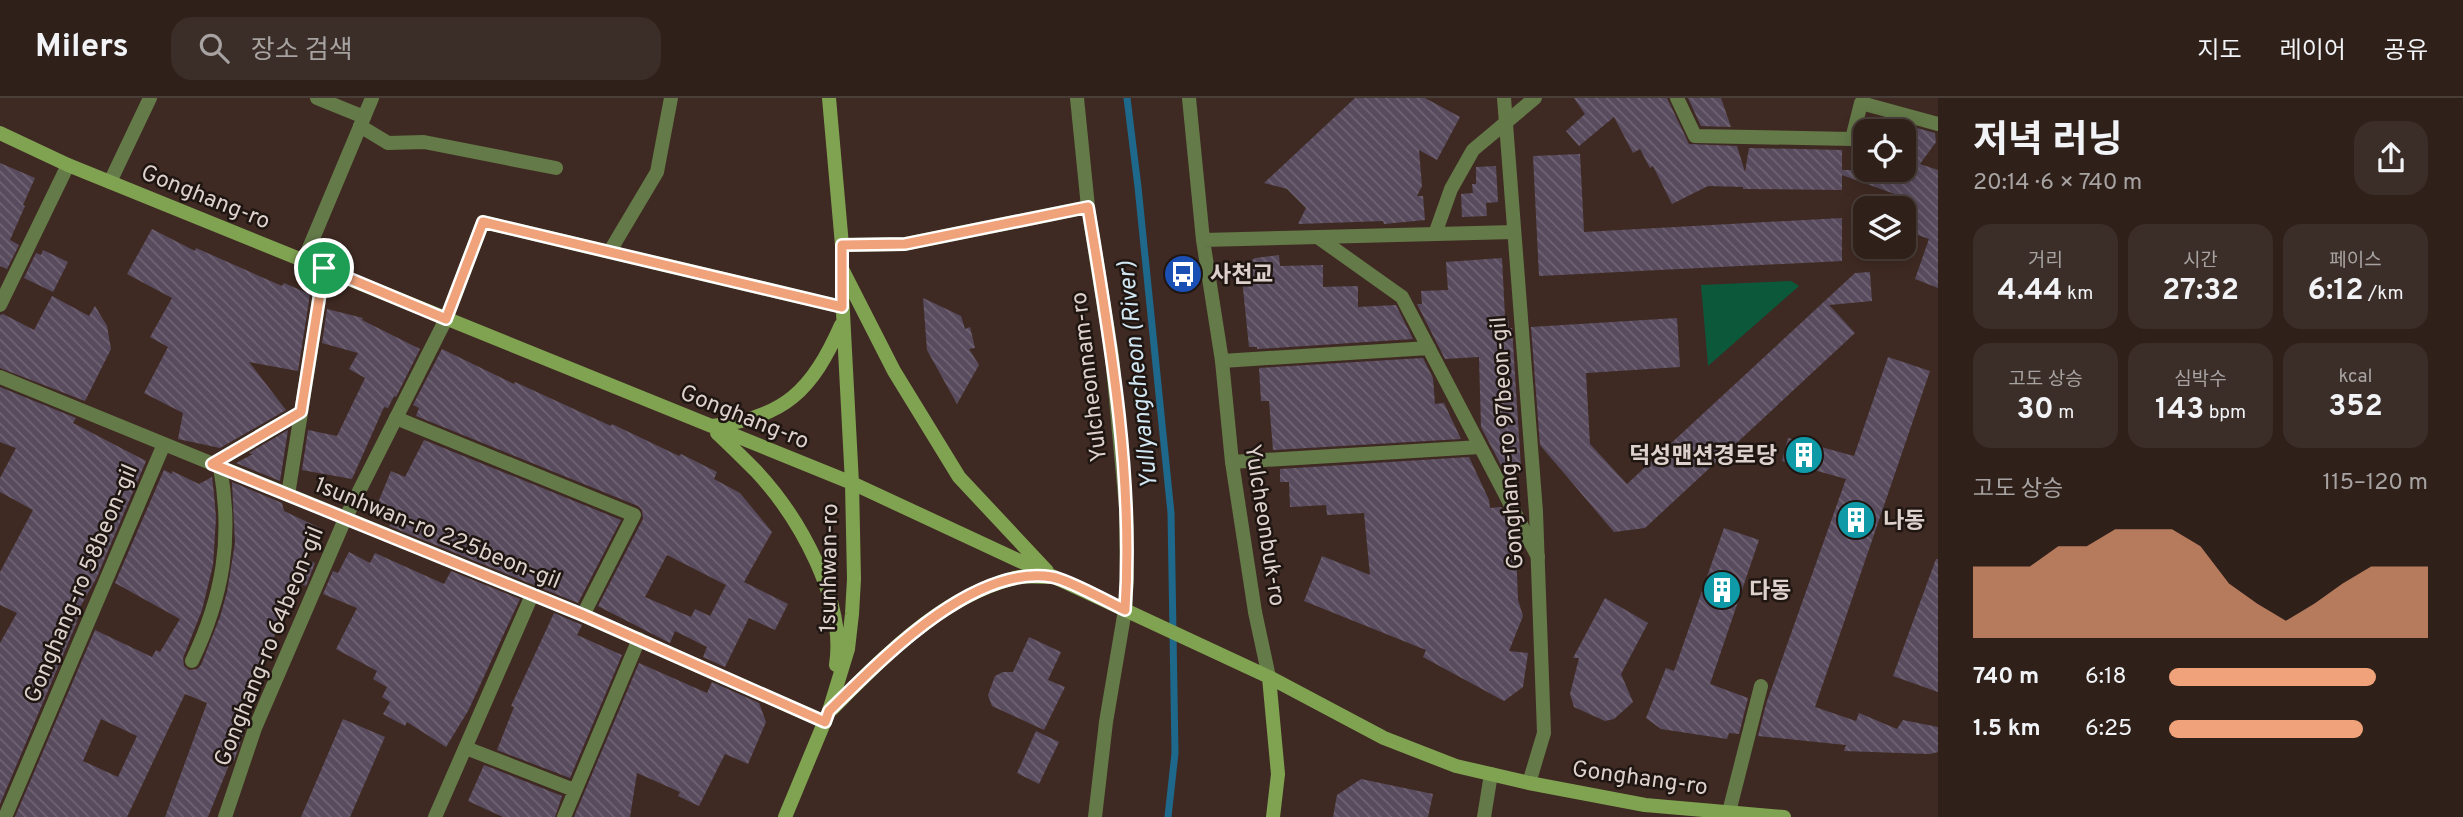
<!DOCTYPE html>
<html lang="ko">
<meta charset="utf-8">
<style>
body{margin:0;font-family:Overpass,"Noto Sans KR",sans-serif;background:#3b2d27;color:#f1f3f6;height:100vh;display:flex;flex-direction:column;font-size:26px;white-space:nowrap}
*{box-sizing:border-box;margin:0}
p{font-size:23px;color:#a7a3a2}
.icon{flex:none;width:38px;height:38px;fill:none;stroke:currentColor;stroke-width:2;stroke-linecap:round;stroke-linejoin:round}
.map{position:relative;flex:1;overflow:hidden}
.details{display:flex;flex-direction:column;background:#2f201a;width:525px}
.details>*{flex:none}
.tools{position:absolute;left:1853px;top:21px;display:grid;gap:14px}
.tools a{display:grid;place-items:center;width:63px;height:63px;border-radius:14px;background:#2f201a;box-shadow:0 4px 18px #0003,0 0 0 2px #4a3e39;font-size:35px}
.pin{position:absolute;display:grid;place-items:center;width:60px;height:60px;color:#fff;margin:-30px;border:4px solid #fff;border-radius:50%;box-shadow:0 2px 7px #0007}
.round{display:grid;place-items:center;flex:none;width:74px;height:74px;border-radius:21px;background:#3b2d27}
.overview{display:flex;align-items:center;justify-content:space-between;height:119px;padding:0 35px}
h1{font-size:38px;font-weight:700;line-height:52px}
.stats{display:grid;grid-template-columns:repeat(3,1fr);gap:10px;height:119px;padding:7px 35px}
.stats div{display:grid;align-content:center;border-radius:18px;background:#3b2d27;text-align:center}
.stats b{font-size:30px;font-weight:700}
.stats small{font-size:19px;font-weight:400}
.stats p{font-size:19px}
.chart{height:196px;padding:14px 35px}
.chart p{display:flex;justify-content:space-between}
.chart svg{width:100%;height:126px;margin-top:7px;fill:#f0a27a;opacity:.7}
ul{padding:0 35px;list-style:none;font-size:23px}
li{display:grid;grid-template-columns:112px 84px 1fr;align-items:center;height:52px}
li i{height:18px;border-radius:9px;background:#f0a27a}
header{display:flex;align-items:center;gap:42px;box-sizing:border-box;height:98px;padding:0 35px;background:#2f201a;border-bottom:2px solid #4a3e39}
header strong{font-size:33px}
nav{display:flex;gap:38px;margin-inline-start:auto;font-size:24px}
.search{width:490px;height:63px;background:#3b2d27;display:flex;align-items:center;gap:18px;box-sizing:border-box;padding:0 24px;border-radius:21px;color:#a7a3a2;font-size:26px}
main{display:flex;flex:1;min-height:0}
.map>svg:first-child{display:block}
.park{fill:#0c583b}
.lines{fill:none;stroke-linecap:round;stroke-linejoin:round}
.stream{stroke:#1d688b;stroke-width:7}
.building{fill:url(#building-back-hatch);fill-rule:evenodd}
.lane{stroke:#647a48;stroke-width:14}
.street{stroke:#647a48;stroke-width:14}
.secondary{stroke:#80a352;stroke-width:14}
.route-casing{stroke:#fff;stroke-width:14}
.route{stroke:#f0a27a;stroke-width:9}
.labels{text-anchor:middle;stroke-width:5;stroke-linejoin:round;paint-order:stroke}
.street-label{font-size:23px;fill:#ded1cc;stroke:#1f1612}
.poi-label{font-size:23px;font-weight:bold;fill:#ded1cc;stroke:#1f1612;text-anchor:start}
.water-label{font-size:24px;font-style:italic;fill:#d1e7f3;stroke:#1f1612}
</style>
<header>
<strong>Milers</strong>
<div class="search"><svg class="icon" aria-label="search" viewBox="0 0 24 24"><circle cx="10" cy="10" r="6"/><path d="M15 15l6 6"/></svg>장소 검색</div>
<nav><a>지도</a><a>레이어</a><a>공유</a></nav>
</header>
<main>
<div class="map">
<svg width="1938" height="719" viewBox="0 0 1938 719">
<defs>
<pattern id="building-back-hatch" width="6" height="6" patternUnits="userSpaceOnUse" patternTransform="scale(1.75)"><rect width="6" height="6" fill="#584b5e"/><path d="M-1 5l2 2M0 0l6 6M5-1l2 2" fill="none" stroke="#706474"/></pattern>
</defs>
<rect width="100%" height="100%" fill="#3f2a23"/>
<path class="park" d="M1791,183L1799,188L1708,268L1701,187Z"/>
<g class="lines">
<path class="stream" d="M1127,0L1138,89L1171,415L1175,655L1168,719"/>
</g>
<path class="building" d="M1355,0H1425L1460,19L1437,62L1419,52L1422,88L1417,98H1423L1425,122L1384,126L1383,123L1298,126L1306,110L1287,91L1264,85Z
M1574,0H1667L1689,46L1737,48L1745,74L1749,50L1842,52V72H1904V51H1907L1908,33L1913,29L1935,35L1936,44L1920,66L1938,72V190L1915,181L1929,141L1904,132L1914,103L1842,77V92L1743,91V89L1708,88L1672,106L1653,68L1650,70L1640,51L1633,55L1614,19L1579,48L1566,33L1585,16Z
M1688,0H1721L1731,29L1701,28Z
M1580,56L1584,134L1842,120V163L1539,178L1533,58Z
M0,65L35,80L23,107L25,108L10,142L19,147L7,171L0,168Z
M1496,68L1498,104L1486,105L1487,118L1462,119L1461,96L1473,95L1472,86H1476V69Z
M152,131L195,153L196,150L282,188L284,185L310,196L298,273L249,264L286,312L220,350L178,341L183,315L144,295L168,249L150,239L172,200L127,176Z
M43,152L68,164L53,194L24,180L36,155L41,157Z
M1279,157L1280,168L1323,167V189L1358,188V209L1396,207L1413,241L1257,251V249H1249L1241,171L1255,160Z
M1502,160L1505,219H1508L1509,230H1512L1521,370L1503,371L1481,329L1479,259L1445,261L1417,206H1422L1421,193L1448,192L1446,164Z
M1870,174L1872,203L1829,207L1855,235L1645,430L1614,434L1540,347L1531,229L1677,220L1680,269L1586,275L1590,346L1627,386L1855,175Z
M52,198L89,218L95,208L107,228L111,251L85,303L0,270V217L3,216L34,232Z
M923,200L961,218L965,231L970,229L975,250L969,251L979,267L957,306L927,252Z
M327,211L363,220L362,222L420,251L396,299L394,298L388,310L384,309L352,381L302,372L308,332L337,338L365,280L349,271L358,255L322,245Z
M442,251L514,286L515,284L611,328L612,326L679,358L681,356L717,374L714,381L740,395L772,434L744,484L788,506L775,532L749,520L725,569L703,559L707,549L675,533L670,545L598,508L643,421L642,412L638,408L416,318L419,310L413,307ZM667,457L726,487L710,518L695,511L691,519L645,499Z
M1888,259L1930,273L1815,609L1856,623L1859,615L1897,631L1903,622L1938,629V654L1930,656L1844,653L1846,647L1758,638L1766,606L1846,381L1782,363L1788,340L1854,358Z
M1423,260L1433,280L1435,306L1444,305L1461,341L1273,352L1269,303H1261L1259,270Z
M0,289L76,320L73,325L146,363L96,481L80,509L83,511L76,524H77L0,706V545L17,515L0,507V474L33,412L0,394V380L16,350L0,344Z
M288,332L280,383L236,365L253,356L249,355Z
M424,342L621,422L578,505L389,428L391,425L373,417L391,373L405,379Z
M1469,359L1489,402L1490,410L1501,409L1513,432V450H1516L1518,502L1523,518L1509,553L1528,555L1523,589L1504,603L1423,559L1426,552L1304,503L1322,458L1370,477L1364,415L1327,417L1326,407L1290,409L1289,384H1280V371Z
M164,372L172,376V373L199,386L212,379L214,396L216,420L213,467L202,512L183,560L184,568L189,572L197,571L201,567L220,519L227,494L235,445L232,384L282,405L284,413L320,430L306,461L315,465L306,488L301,486L258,570L264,573L240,618L248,622L234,663L231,662L208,719H165L207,605L185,596L127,719H15L95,532L152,559L156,552L160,554L180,521L115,485ZM101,621L137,638L118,679L83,663Z
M1724,430L1759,442L1710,586L1748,600L1739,636L1729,635L1727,641L1661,631L1646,620L1666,570L1674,573Z
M349,454L370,465L375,455L444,486L451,473L520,501L468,613L446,649L407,624L405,628L383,616L390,604L382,599L387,589L373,581L377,573L336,551L357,510L323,496L333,473L338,475Z
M1936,461H1938V594L1893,578Z
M1605,500L1648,525L1621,576L1633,604L1614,621L1605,623L1574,609L1570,596L1579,560H1573Z
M554,515L582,527L577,537L622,557L570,680L497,652L514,609L511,608Z
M1029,539L1061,554L1048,582L1065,589L1044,632L992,608L988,597L995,578L1003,574H1013Z
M639,565L707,595L712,584L759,605L766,624L748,666L725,656L699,708L678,698L680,694L637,675L630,719H574Z
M343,621L385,639L350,719H301Z
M1036,633L1059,644L1039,686L1017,675Z
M484,667L562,698L555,719H503L468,703Z
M1361,681L1433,696L1428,719H1333L1337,697Z"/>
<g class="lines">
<path class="lane" d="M317,0L364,19
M1677,0L1695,38L1852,41L1861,5L1938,26
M360,28L388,45L424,44L556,70
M110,84L150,0
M1435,136L1451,91L1473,52L1535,0
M1319,140L1402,199L1538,459
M1222,263L1429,250
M396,320L634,417L583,517
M1232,364L1480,349
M212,366L301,314
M288,397L324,170
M192,563C223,498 233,440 220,369
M466,650L574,692
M564,719L639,541"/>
<path class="street" d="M1077,0L1088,109L1112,258L1126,410L1127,479L1125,512L1106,624L1095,719
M1189,0L1203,142L1222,263L1232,364L1255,514L1269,579
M1504,0L1536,414L1544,635L1529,685
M1203,142L1514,134
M842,147L905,146L1088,109
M610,153L657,74L671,0
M304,162L372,0
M0,207L68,67
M0,279L583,517L825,624
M1729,714L1761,588
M5,719L164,346
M225,719L255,630L345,421L446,221L483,124L842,209
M435,719L532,497
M1484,719L1491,676"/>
<path class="secondary" d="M0,35L68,67L852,385L1269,579L1384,640L1456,668L1529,685L1645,707L1784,719
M843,173L894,273L959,379L1047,473
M712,328C785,320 812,292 841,227
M717,335C730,347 743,360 756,373C799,419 846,502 836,567
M1269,579L1278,676L1273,719
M831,612C882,561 938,501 1011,481C1022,477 1036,479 1048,479
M785,719L829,613L848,551L852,516L854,481L852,385L842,196V147L829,0"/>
</g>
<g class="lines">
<defs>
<path id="route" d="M1088,109C1110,241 1134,378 1125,512C1108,504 1067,481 1052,479C972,466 881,562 829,613L825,624L583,517L212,366L301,314L324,170L446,221L483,124L842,209V147L905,146Z"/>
</defs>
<use href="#route" class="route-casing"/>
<use href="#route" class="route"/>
</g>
<defs>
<symbol id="bus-disc" viewBox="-11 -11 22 22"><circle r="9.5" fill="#1a4fb4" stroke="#1f1612"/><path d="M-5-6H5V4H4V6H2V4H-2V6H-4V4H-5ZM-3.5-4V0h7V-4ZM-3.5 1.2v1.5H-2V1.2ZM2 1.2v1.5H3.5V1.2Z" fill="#fff"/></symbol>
<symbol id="building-disc" viewBox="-11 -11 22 22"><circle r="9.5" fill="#0f9aa8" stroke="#1f1612"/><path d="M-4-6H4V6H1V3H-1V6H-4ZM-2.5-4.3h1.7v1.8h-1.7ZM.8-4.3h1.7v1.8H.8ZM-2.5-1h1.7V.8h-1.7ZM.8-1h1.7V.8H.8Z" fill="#fff"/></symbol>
</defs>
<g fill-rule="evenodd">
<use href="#bus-disc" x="1161" y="154" width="44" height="44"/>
<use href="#building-disc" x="1782" y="335" width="44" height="44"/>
<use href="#building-disc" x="1834" y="400" width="44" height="44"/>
<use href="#building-disc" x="1700" y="470" width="44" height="44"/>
</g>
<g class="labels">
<g class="street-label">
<text transform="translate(206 98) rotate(22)" y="8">Gonghang-ro</text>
<text transform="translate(1088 279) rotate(-97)" y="8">Yulcheonnam-ro</text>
<text transform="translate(745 318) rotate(22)" y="8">Gonghang-ro</text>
<text transform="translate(1506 345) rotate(-94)" y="8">Gonghang-ro 97beon-gil</text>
<text transform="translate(1266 427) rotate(81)" y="8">Yulcheonbuk-ro</text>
<text transform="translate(438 434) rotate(22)" y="8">1sunhwan-ro 225beon-gil</text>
<text transform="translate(828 470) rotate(-89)" y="8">1sunhwan-ro</text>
<text transform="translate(80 485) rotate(-67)" y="8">Gonghang-ro 58beon-gil</text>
<text transform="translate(268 548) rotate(-68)" y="8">Gonghang-ro 64beon-gil</text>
<text transform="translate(1640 679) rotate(8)" y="8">Gonghang-ro</text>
</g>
<g class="poi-label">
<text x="1210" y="184">사천교</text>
<text x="1777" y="365" text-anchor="end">덕성맨션경로당</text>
<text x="1883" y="430">나동</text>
<text x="1749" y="500">다동</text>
</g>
<g class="water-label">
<text transform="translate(1137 277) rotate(-96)" y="8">Yullyangcheon (River)</text>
</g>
</g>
</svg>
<div class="tools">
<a><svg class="icon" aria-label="locate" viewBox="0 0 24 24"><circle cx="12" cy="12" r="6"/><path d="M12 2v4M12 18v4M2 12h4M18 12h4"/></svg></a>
<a><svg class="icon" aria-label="layers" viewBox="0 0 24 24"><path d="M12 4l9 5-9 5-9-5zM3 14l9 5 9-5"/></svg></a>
</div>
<div class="pin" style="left:324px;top:170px;background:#1e9e55"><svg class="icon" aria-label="arrive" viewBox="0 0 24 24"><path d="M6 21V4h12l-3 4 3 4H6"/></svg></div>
</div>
<section class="details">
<div class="overview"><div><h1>저녁 러닝</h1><p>20:14 · 6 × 740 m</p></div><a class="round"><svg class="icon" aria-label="share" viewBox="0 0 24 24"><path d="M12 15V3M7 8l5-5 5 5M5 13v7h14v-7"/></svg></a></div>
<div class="stats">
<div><p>거리</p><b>4.44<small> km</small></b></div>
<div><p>시간</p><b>27:32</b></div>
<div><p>페이스</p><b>6:12<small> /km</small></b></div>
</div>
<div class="stats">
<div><p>고도 상승</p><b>30<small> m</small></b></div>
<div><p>심박수</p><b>143<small> bpm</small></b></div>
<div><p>kcal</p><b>352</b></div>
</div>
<div class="chart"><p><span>고도 상승</span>115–120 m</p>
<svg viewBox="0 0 160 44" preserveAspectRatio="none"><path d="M0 44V19L10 19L20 19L30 12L40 12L50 6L60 6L70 6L80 12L90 25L100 32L110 38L120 32L130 25L140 19L150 19L160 19V44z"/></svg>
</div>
<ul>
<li><b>740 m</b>6:18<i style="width:80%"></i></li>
<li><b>1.5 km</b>6:25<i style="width:75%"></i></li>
</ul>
</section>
</main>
